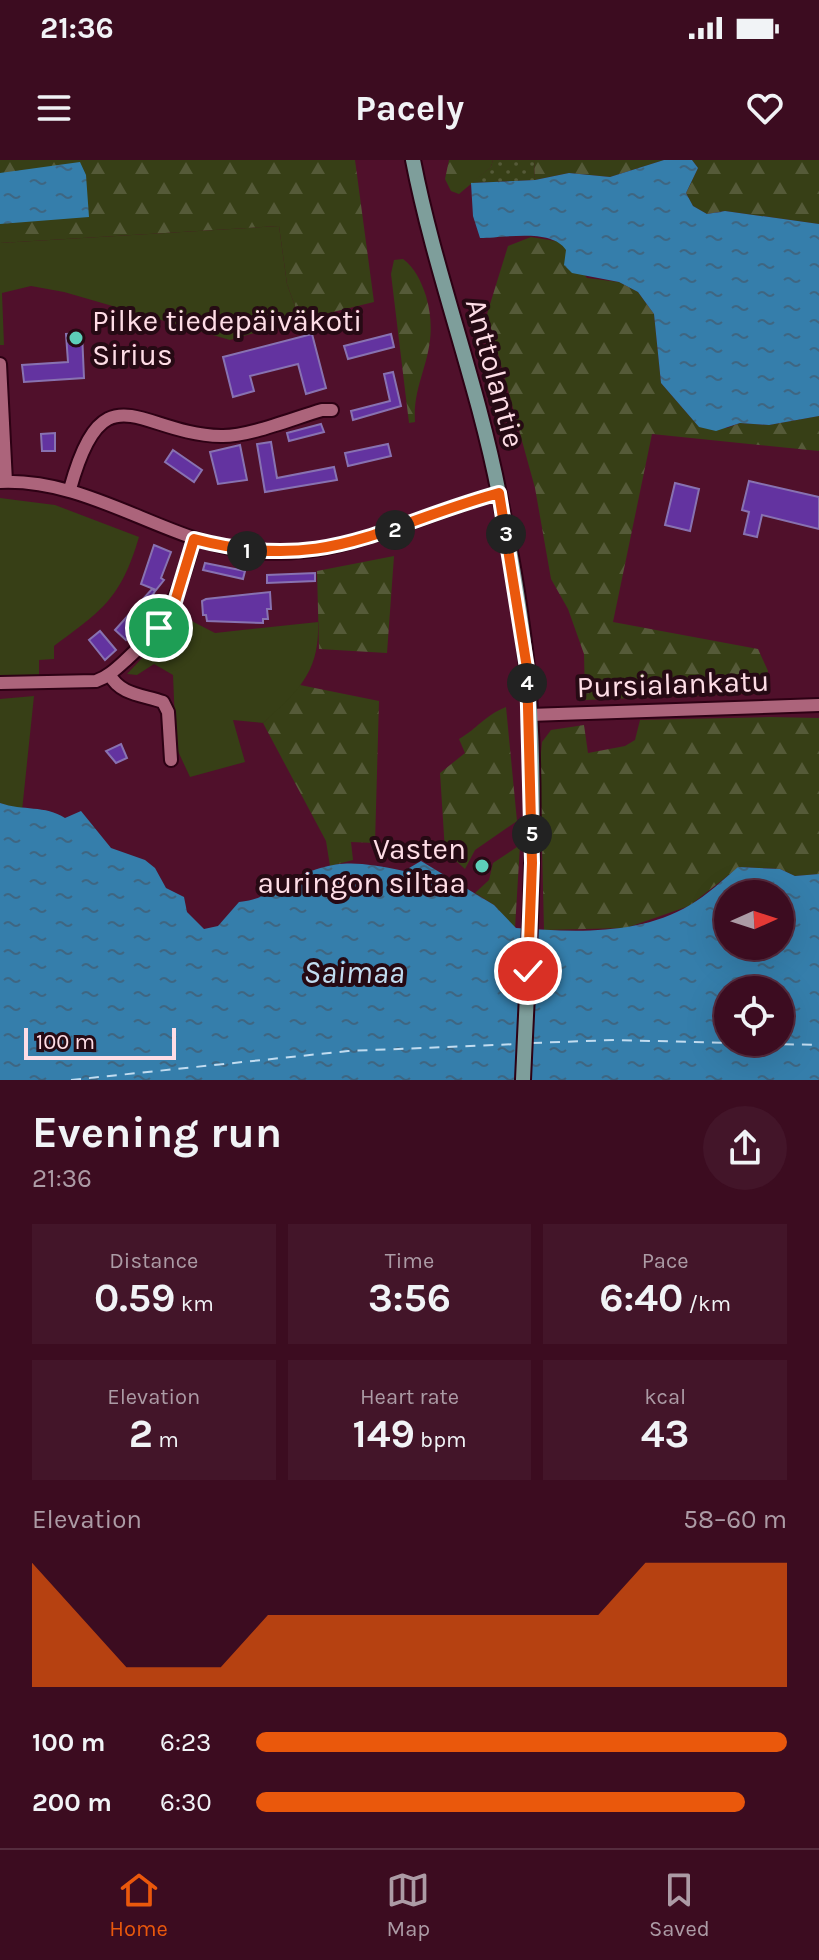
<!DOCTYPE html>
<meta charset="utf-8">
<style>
body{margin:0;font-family:Karla,sans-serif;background:#431529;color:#f1f3f6;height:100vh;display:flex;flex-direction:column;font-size:30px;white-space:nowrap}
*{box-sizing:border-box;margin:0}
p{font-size:26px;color:#ac9ba5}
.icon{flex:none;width:44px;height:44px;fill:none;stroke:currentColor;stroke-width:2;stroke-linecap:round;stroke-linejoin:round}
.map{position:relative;height:920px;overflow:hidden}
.drawer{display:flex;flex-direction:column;background:#3c0c20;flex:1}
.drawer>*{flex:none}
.needle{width:52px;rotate:87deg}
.controls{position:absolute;left:714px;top:720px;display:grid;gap:16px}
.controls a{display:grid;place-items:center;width:80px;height:80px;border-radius:50%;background:#3c0c20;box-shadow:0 8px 32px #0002,0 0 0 2px #552c3e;font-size:40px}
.scale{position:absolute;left:24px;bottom:20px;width:152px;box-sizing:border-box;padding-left:8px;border:4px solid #fedde6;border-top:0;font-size:22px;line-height:28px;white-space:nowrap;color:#fedde6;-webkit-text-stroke:6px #260a14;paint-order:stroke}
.pin{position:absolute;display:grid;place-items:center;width:68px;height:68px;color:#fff;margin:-34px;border:4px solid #fff;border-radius:50%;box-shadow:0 2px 8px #0007}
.km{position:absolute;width:40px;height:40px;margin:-20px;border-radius:50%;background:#222;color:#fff;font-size:22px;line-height:40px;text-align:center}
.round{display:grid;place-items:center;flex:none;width:84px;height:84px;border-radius:42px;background:#431529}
.head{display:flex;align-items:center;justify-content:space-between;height:136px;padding:0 32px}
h1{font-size:44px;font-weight:700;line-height:60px}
.metrics{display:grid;grid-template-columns:repeat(3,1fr);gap:12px;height:136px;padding:8px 32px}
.metrics div{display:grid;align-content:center;border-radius:0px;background:#431529;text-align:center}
.metrics b{font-size:40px;font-weight:700}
.metrics small{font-size:22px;font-weight:400}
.metrics p{font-size:22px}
.chart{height:224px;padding:16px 32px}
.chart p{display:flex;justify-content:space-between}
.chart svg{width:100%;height:144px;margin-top:8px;fill:#ea580c;opacity:.7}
ul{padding:0 32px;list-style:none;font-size:26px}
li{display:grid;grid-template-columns:128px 96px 1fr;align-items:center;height:60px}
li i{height:20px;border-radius:10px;background:#ea580c}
.status{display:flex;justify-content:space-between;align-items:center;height:56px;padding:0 40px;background:#3c0c20;direction:ltr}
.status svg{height:22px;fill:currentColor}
header{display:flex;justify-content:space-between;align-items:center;height:104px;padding:0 32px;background:#3c0c20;font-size:36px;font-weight:700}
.dock{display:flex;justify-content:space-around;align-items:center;height:112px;border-top:2px solid #552c3e;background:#3c0c20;font-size:22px;color:#ac9ba5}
.dock a{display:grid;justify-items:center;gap:4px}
.dock .current{color:#ea580c}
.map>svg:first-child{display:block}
.grass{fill:url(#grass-dots)}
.forest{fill:url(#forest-firs)}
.green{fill:#373f16}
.water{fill:url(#water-ripples);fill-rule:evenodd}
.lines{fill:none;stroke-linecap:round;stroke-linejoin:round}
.ferry{stroke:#c1dcf0;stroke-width:2;stroke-dasharray:10 8;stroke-linecap:butt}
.building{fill:#6333a0;stroke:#8872b1;stroke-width:2}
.minor-casing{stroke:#2d0114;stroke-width:16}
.major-casing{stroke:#2d0114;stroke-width:18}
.minor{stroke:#ac647b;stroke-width:12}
.major{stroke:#7e9e9b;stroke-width:14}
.route-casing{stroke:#fff;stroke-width:16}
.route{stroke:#ea580c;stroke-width:10}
.poi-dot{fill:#5dceb9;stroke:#260a14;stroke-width:3}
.labels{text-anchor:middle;stroke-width:8;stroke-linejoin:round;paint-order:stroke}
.poi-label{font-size:30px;fill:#fedde6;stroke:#260a14;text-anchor:start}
.street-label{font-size:30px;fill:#fedde6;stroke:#260a14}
.water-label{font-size:32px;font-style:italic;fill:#c1dcf0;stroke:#260a14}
</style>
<div class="status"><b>21:36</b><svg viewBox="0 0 49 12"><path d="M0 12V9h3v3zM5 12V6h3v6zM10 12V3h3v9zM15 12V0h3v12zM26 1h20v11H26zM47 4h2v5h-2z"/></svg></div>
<header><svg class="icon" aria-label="menu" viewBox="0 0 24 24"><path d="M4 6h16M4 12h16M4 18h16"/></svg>Pacely<svg class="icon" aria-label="heart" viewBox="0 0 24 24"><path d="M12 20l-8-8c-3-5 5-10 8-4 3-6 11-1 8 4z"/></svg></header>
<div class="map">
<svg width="819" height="920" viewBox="0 0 819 920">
<defs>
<pattern id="grass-dots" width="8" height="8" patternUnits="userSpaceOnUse" patternTransform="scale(2)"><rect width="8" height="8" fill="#373f16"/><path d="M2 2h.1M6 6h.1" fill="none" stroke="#555a38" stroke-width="1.8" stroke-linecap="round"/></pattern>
<pattern id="forest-firs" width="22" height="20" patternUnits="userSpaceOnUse" patternTransform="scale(2)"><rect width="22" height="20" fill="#373f16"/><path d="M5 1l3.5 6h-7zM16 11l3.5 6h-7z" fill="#555a38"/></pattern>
<pattern id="water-ripples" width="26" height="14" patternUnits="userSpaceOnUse" patternTransform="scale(2)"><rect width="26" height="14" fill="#357eab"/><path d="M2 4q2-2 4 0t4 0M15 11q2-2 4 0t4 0" fill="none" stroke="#3e6682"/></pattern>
</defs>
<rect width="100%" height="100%" fill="#50102b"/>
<path class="grass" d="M493,0H534L535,20L471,23L491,7Z"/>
<path class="forest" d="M0,0H355L374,142L300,160L287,124L279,66L0,83Z
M449,0H493L491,7L459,34L451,31L445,19Z
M534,0H664L610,17L569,13L535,20Z
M692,0H819V64L725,51L707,54L693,46L686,33L698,8Z
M531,77L561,82L587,118L619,122L638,132L654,154L661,223L699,267L727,268L740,263L769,265L819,256V291L652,274L613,462L758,489L768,511L761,533L585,540L584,494L568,449L551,419L535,328L487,154L508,86Z
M403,99C415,108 421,121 426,136C442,192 412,216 415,262L409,263L391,114L394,100Z
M394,396L387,493L319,489L317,411Z
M300,525L379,541L375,683L351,682L353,700L330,706L326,681L263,563Z
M506,547L517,661L475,690L465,709L445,691L440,613L465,593L459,579C478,568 484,556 506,547Z
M770,557L819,558V714L795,716L780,709L739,707L689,746L626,768L544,770L540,603L542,582L551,570L584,565L588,593L625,586L635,580L640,560Z
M520,685L515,768L494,745L475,733L489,720L493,703Z"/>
<path class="green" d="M279,66L287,124L300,160L230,180L64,132L31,126L2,133L4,185H0V83Z
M0,338L55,345L139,377C121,438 103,450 54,486V499L39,500V516L0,519Z
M182,456L215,473L318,462C320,512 298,531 263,563L233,560L245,602L190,617L176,587L173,515L154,504L137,515L127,514Z
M34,536L22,651L0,643V539Z"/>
<path class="water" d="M664,0H692L698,8L686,33L693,46L707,54L725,51L819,64V256L769,265L740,263L716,271L699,267L661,223L654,154L638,132L619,122L572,113L564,105L566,90C552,68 504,78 480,78L473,56L471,23L535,20L569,13L610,17Z
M80,2L86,15L89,57L0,64V13Z
M0,643C23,651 45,645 65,658L81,651L111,688L145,700L155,708L166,728L184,737L187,752L204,769L218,766L239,742C266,739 262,733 283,723C334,699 350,700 404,711L421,701L494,745L516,768C573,772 638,776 690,745C707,735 723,720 738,707L780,709L795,716L819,714V920H0ZM728,734H780V786H728ZM728,830H780V882H728Z"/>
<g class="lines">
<path class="ferry" d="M532,883L614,880L819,885
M71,920L348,891L518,884"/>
</g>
<path class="building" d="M82,173L84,218L24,222L22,205L68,202L66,174Z
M312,174L326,228L306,234L298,204L250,216L254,231L233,237L223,197Z
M391,174L394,187L348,199L344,186Z
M393,212L401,246L353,260L351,251L390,241L384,214Z
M321,264L324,272L289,281L287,273Z
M55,273V291H42L41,274Z
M271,282L277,318L334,307L337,320L265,332L257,284Z
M388,284L391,296L348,306L345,293Z
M240,285L247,320L218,324L210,292Z
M173,290L202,310L194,322L165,302Z
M749,321L819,337V369L762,355L757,377L744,374L749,352L742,350Z
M675,323L699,329L690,371L665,365Z
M154,385L171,392L161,418L164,420L156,430L141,424Z
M205,403L245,411L243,419L203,410Z
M315,413V421L267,423V415Z
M152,429L155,431L140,458L144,461L126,480L115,470Z
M270,432L271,449H267L268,459H263V463L207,461L206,455H203L202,441L206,439Z
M100,471L116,490L105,500L89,480Z
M121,584L127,598L116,603L106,591Z"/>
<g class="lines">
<defs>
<path id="minor" d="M0,204L6,322
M0,322C88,318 161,379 246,391C337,403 414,356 499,333
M70,329C104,206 139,274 221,276C248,277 294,258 322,250H332
M110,515C120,535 144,535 163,542L168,552L171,600
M0,523L96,521C108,517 117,508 127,499C169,461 180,433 194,379
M529,555L819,545"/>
<path id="major" d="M413,0C435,113 477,221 499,334C511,392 521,450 527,508C539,645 529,783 523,920"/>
</defs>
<use href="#minor" class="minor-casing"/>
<use href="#major" class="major-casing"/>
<use href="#minor" class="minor"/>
<use href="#major" class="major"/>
</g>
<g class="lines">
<defs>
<path id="route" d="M159,468L174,445L194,379C326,414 380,366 499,333L527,508L532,703L528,811"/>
</defs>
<use href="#route" class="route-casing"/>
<use href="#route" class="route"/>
</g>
<g class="poi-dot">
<circle cx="76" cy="178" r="8"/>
<circle cx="482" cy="706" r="8"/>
</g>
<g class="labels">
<g class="poi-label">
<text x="92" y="171">Pilke tiedepäiväkoti<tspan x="92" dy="34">Sirius</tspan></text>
<text x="466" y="699" text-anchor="end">Vasten<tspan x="466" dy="34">auringon siltaa</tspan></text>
</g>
<g class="street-label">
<text transform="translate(495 213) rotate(75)" y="10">Anttolantie</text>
<text transform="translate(673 524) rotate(-2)" y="10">Pursialankatu</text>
</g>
<g class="water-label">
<text x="354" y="823">Saimaa</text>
</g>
</g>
</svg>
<div class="controls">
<a><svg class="needle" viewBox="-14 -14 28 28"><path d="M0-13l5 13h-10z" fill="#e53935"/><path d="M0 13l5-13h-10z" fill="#ac9ba5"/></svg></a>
<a><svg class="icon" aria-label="locate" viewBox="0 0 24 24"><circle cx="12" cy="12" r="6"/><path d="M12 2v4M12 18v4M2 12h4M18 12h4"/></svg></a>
</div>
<div class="scale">100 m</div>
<div class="pin" style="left:159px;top:468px;background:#1e9e55"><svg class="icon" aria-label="arrive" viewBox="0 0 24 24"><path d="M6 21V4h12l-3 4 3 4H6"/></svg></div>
<div class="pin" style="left:528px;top:811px;background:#d93025"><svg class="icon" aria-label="check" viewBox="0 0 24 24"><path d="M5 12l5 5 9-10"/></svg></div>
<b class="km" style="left:247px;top:391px">1</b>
<b class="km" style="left:395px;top:370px">2</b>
<b class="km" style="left:506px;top:374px">3</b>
<b class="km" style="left:527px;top:523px">4</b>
<b class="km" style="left:532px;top:674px">5</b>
</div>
<section class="drawer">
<div class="head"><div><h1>Evening run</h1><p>21:36</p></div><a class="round"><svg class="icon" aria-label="share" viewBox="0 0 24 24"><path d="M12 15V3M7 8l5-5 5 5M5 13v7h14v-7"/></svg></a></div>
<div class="metrics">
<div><p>Distance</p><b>0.59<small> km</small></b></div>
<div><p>Time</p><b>3:56</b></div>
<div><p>Pace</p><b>6:40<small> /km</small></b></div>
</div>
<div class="metrics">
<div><p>Elevation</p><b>2<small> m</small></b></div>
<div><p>Heart rate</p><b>149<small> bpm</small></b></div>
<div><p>kcal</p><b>43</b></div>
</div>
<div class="chart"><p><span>Elevation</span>58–60 m</p>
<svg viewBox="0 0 160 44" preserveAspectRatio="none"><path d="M0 44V6L10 22L20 38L30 38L40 38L50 22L60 22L70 22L80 22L90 22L100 22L110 22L120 22L130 6L140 6L150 6L160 6V44z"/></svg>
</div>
<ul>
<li><b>100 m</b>6:23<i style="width:100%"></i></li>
<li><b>200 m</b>6:30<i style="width:92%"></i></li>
</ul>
</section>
<nav class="dock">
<a class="current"><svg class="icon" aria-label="home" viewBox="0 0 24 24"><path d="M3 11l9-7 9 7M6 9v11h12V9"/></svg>Home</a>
<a><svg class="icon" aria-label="map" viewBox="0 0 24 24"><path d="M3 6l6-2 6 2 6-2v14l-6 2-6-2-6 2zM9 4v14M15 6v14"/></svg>Map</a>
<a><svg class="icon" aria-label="saved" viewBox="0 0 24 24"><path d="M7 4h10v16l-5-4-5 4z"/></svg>Saved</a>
</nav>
